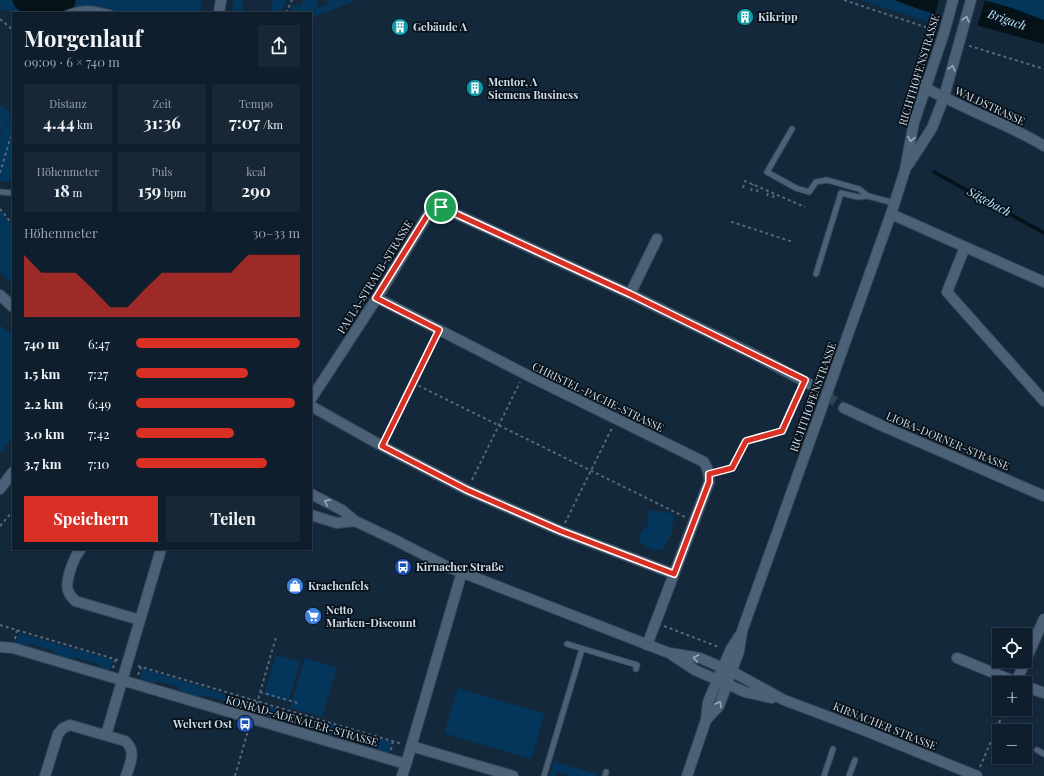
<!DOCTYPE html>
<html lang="de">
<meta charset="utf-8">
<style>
body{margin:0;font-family:"Playfair Display",serif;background:#182735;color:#f1f3f6;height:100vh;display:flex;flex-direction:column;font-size:15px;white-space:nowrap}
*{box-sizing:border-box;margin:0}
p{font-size:13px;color:#9ba2aa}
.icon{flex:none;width:22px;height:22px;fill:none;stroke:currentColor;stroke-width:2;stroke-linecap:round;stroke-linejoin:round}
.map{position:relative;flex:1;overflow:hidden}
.sheet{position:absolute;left:12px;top:12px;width:300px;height:538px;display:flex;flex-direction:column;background:#0f1e2d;border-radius:0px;box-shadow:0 1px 3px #0004,0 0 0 1px #2f3c49}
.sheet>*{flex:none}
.buttons{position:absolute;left:992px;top:628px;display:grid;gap:8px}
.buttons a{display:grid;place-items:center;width:40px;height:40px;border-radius:0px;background:#0f1e2d;box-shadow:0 1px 3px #0004,0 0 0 1px #2f3c49;font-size:20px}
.pin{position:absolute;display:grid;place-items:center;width:34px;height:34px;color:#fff;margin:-17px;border:2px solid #fff;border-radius:50%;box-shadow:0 1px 4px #0007}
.round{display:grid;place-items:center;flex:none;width:42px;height:42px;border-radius:0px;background:#182735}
.overview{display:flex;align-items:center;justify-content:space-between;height:68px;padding:0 12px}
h1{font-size:22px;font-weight:700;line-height:30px}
.metrics{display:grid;grid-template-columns:repeat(3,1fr);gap:6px;height:68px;padding:4px 12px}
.metrics div{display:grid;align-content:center;border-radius:0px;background:#182735;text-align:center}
.metrics b{font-size:17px;font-weight:700}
.metrics small{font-size:11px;font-weight:400}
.metrics p{font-size:11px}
.chart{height:112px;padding:8px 12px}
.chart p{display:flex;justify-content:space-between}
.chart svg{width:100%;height:72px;margin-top:4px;fill:#d93025;opacity:.7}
.button{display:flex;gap:8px;margin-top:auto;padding:8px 12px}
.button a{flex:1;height:46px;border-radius:0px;background:#d93025;color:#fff;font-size:16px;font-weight:700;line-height:46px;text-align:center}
.button a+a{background:#182735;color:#f1f3f6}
ul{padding:0 12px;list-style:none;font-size:13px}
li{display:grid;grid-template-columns:64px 48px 1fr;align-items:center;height:30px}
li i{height:10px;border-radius:5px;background:#d93025}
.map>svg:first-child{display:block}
.green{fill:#04355b}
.water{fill:#051319}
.pier{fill:#14283c}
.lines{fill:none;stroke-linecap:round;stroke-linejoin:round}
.stream{stroke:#051319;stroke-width:3.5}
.river{stroke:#051319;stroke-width:21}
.street-tunnel{stroke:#304356;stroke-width:10;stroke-dasharray:10 5;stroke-linecap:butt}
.lane-casing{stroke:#364655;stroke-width:7}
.street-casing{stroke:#364655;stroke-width:12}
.secondary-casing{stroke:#364655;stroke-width:12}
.path{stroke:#556778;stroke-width:2;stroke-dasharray:3 3;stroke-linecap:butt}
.lane{stroke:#4b6177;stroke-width:5}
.street{stroke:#4b6177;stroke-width:10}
.secondary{stroke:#4b6177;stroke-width:10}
.oneway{stroke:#9aaabb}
.route-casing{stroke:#fff;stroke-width:8}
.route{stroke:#d93025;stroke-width:5}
.labels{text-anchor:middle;stroke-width:3.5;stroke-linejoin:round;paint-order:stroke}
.poi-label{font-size:11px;font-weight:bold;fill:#cedbe8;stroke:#081119;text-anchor:start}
.street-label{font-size:11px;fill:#cedbe8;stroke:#081119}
.water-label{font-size:12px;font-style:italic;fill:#b5e6fb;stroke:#081119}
</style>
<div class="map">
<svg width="1044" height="776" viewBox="0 0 1044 776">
<rect width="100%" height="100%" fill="#14283c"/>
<path class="green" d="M0,0H202L200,13H13L5,9L0,11Z
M234,0H243L242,13H232Z
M272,0H287L281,13H271Z
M303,0H317V5L319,7L326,5L329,0H357L311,18V13H288L292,6L300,5Z
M860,0H894L935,13L932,23Z
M986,0H1044V20Z
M0,104L12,114L0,134Z
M13,115V182L0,181V136Z
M0,210L13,228V283L0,272Z
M0,325L13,335V437L0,454Z
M652,510L671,513L675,518L672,525V532L664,548L655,551L640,543C639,534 641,531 648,525L647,514Z
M19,633L113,660L110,670L101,668L100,665L75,657L71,659L55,655L54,651L29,643L28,646L16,643Z
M276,655L300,662L288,702L264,695Z
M305,658L337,667L322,717L290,708Z
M143,669L255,703L252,711L225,705L223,700L203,695L199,697L180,692L178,687L157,681L153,683L140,679Z
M458,688L545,714L531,759L444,733Z
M260,704L320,721L317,728L290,721L286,723L258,712Z
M326,723L392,742L388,753L372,748L369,744L339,735L334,738L326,734L324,731Z
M554,761L598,775V776H569L557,772L555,776H550Z"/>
<path class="water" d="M894,0H983L1009,7L1044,20V44L922,10Z"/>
<path class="pier" d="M939,0H985L977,27L935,15Z"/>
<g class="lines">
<path class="stream" d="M934,172L1044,233"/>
<path class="river" d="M23,0L31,7H63L65,0"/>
<path class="street-tunnel" d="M815,387L844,408"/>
<defs>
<path id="lane" d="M67,13C84,7 94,8 111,13
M792,129L767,172L796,188L809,192L816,182L827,180L859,189L868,196L894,203
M0,192L13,193
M816,274L841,193L858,197L868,196
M567,644L637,665L636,669
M1037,750L1044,754
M544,776L582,649
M605,776L606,772
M824,776L833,749
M849,776L855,760"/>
<path id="street" d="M920,84C929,91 939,95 950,100C981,116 1015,128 1044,146
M891,214L1044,282
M965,247L947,292L1044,401
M630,294L657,239
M377,298L533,378L704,462C708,469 709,473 709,482L647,645
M311,399L377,298L430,211L441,207L630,294L751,353L815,387
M311,406L382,446L467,490L561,531L674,574
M844,408L887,428L1044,496
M81,549C74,556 65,581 68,590C69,595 72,597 75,601L140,620
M0,647L13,648L406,764L462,572
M957,658L1019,683
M1016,682L1044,619
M1025,686L1044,693
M106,735L161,549
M411,746L513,776
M45,776L58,734L63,728L70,725L125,741C137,751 130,764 126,776
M402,776L406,764"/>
<path id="secondary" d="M219,13L221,0
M908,165L932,128L944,97L971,0
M0,295L13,307
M0,489L13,472
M311,494L342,510L355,521L393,539L448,567L669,653L700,658L733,672L784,700L861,729L977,776
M311,515L337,523L355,521
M672,655L695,670L745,692L772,698
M706,720L719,706L739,651L742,631L891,214L905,170L914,122L944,33L953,0
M687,776L706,720L708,702L731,649L740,635"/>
</defs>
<use href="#lane" class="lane-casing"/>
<use href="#street" class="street-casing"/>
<use href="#secondary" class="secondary-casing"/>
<path class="path" d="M844,0L934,30
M286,13L292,0
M0,19L13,30
M970,45V46L1044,69
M0,173L10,139L13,136
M743,188L745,181L805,207
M751,191L753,184
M757,192L758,187
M767,196L769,191
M773,198L774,193
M0,209L13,225
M732,223V222L793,242
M413,383L685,517
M387,438L435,339
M718,472L732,468L746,441L782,431L800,392
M472,480L520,382
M565,523L612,428
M0,526L13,511
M0,625L118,660
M664,626L716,646L719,648
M15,639L17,630
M138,666L402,744
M113,668L116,659
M138,675L141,667
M260,692L298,703
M255,710L276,637
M391,750L393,741
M980,767L1005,709
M235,776L249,727"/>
<use href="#lane" class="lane"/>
<use href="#street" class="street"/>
<use href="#secondary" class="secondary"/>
</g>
<defs><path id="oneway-chevron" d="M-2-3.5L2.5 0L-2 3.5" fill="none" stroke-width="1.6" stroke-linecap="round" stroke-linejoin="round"/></defs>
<g class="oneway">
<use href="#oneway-chevron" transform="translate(966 19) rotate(-74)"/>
<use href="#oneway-chevron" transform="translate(952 68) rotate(-74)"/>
<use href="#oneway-chevron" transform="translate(911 139) rotate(101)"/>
<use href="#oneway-chevron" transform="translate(327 502) rotate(-153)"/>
<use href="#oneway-chevron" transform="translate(696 658) rotate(-167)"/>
<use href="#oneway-chevron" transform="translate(719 704) rotate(-61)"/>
</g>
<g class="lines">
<defs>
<path id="route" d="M441,207L630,294L805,380L782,431L746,441L732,468L709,474V482L674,574L561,531L467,490L382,446L439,330L376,298L430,211Z"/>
</defs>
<use href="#route" class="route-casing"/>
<use href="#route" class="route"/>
</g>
<defs>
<symbol id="building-disc" viewBox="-11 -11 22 22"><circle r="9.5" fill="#0f9aa8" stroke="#081119"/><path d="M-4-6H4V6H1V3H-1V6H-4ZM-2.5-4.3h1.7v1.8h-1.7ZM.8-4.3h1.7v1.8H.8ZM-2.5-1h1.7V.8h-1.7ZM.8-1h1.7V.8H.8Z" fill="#fff"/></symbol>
<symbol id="bus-disc" viewBox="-11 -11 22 22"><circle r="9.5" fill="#1a4fb4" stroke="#081119"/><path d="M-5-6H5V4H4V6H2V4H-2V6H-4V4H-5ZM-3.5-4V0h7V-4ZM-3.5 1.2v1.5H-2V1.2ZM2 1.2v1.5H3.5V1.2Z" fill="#fff"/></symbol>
<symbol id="shop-disc" viewBox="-11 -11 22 22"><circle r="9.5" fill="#3f7fe0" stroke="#081119"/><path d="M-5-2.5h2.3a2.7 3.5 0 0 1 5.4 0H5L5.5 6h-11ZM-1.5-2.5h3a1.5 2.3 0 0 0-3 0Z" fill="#fff"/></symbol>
<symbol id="supermarket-disc" viewBox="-11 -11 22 22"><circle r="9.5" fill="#3f7fe0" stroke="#081119"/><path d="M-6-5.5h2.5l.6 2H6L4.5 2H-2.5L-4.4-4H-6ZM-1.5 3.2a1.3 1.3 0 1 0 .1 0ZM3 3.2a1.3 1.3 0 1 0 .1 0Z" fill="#fff"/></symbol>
</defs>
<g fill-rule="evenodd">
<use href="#building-disc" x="735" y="7" width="20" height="20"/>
<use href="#building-disc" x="390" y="17" width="20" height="20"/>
<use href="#building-disc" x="465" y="78" width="20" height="20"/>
<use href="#bus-disc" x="393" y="557" width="20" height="20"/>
<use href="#shop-disc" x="285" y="576" width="20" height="20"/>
<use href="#supermarket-disc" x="303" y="606" width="20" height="20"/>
<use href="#bus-disc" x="235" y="714" width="20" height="20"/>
</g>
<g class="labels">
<g class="poi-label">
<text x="758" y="21">Kikripp</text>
<text x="413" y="31">Gebäude A</text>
<text x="488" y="86">Mentor, A<tspan x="488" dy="13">Siemens Business</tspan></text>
<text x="416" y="571">Kirnacher Straße</text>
<text x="308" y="590">Krachenfels</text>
<text x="326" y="614">Netto<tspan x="326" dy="13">Marken-Discount</tspan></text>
<text x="232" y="728" text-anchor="end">Welvert Ost</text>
</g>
<g class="street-label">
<text transform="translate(919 70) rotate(-73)" y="4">RICHTHOFENSTRASSE</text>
<text transform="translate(990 106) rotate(25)" y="4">WALDSTRASSE</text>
<text transform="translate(375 277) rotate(-58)" y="4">PAULA-STRAUB-STRASSE</text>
<text transform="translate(598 397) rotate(26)" y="4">CHRISTEL-PACHE-STRASSE</text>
<text transform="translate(813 397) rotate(-70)" y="4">RICHTHOFENSTRASSE</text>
<text transform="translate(948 441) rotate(23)" y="4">LIOBA-DORNER-STRASSE</text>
<text transform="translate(302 721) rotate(16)" y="4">KONRAD-ADENAUER-STRASSE</text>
<text transform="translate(885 726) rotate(22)" y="4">KIRNACHER STRASSE</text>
</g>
<g class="water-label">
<text transform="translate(1007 20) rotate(19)" y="4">Brigach</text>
<text transform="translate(989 202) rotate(29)" y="4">Sägebach</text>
</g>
</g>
</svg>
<div class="buttons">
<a><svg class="icon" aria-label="locate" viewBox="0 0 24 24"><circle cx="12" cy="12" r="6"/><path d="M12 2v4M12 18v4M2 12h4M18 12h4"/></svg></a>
<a>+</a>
<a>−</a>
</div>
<div class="pin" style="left:441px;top:207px;background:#1e9e55"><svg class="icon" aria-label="arrive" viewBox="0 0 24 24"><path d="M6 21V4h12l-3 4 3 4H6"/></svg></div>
<section class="sheet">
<div class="overview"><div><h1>Morgenlauf</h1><p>09:09 · 6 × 740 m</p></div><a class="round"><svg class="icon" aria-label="share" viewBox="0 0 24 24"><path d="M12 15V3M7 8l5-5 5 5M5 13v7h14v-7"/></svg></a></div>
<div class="metrics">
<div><p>Distanz</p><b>4.44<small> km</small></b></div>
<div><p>Zeit</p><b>31:36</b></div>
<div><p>Tempo</p><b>7:07<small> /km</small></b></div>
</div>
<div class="metrics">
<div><p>Höhenmeter</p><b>18<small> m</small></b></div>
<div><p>Puls</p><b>159<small> bpm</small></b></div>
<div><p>kcal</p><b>290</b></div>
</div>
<div class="chart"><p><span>Höhenmeter</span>30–33 m</p>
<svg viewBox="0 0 160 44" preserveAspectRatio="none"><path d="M0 44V6L10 17L20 17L30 17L40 27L50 38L60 38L70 27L80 17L90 17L100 17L110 17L120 17L130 6L140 6L150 6L160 6V44z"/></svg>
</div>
<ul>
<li><b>740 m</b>6:47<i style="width:100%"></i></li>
<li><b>1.5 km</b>7:27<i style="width:68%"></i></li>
<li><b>2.2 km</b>6:49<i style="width:97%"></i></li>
<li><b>3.0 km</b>7:42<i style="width:60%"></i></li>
<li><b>3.7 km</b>7:10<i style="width:80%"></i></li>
</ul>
<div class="button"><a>Speichern</a><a>Teilen</a></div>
</section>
</div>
